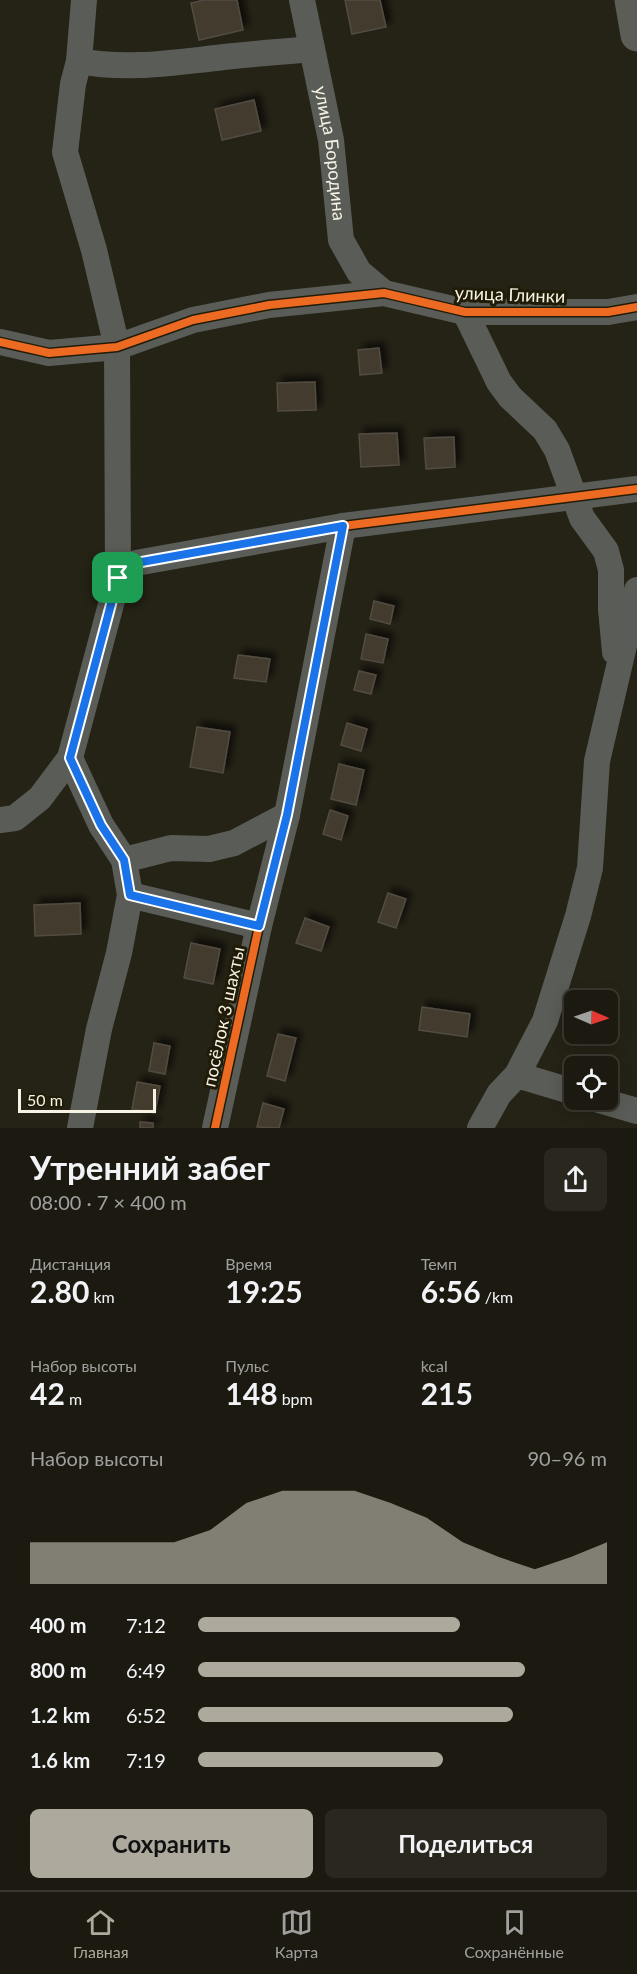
<!DOCTYPE html>
<html lang="ru">
<meta charset="utf-8">
<style>
body{margin:0;font-family:Lato,sans-serif;background:#29271e;color:#f1f3f6;height:100vh;display:flex;flex-direction:column;font-size:22px;white-space:nowrap}
*{box-sizing:border-box;margin:0}
p{font-size:20px;color:#a0a19f}
.icon{flex:none;width:33px;height:33px;fill:none;stroke:currentColor;stroke-width:2;stroke-linecap:round;stroke-linejoin:round}
.map{position:relative;height:1128px;overflow:hidden}
.side{display:flex;flex-direction:column;background:#1c1a10;flex:1}
.side>*{flex:none}
.needle{width:39px;rotate:92deg}
.buttons{position:absolute;left:564px;top:990px;display:grid;gap:12px}
.buttons a{display:grid;place-items:center;width:54px;height:54px;border-radius:9px;background:#1c1a10;box-shadow:0 3px 15px #0003,0 0 0 2px #3a3830;font-size:30px}
.scale{position:absolute;left:18px;bottom:15px;width:138px;box-sizing:border-box;padding-left:6px;border:3px solid #f6f3e5;border-top:0;font-size:16px;line-height:21px;white-space:nowrap;color:#f6f3e5;-webkit-text-stroke:4px #211c07;paint-order:stroke}
.pin{position:absolute;display:grid;place-items:center;width:51px;height:51px;color:#fff;margin:-26px;border-radius:12px;box-shadow:0 3px 9px #0006}
.round{display:grid;place-items:center;flex:none;width:63px;height:63px;border-radius:9px;background:#29271e}
.headline{display:flex;align-items:center;justify-content:space-between;height:102px;padding:0 30px}
h1{font-size:33px;font-weight:700;line-height:45px}
.stats{display:grid;grid-template-columns:repeat(3,1fr);gap:9px;height:102px;padding:6px 30px}
.stats div{display:grid;align-content:center}
.stats b{font-size:30px;font-weight:700}
.stats small{font-size:16px;font-weight:400}
.stats p{font-size:16px}
.chart{height:168px;padding:12px 30px}
.chart p{display:flex;justify-content:space-between}
.chart svg{width:100%;height:108px;margin-top:6px;fill:#adaa9d;opacity:.7}
.action{display:flex;gap:12px;margin-top:auto;padding:12px 30px}
.action a{flex:1;height:69px;border-radius:9px;background:#adaa9d;color:#111;font-size:24px;font-weight:700;line-height:69px;text-align:center}
.action a+a{background:#29271e;color:#f1f3f6}
ul{padding:0 30px;list-style:none;font-size:20px}
li{display:grid;grid-template-columns:96px 72px 1fr;align-items:center;height:45px}
li i{height:15px;border-radius:8px;background:#adaa9d}
.menu{display:flex;justify-content:space-around;align-items:center;height:84px;border-top:2px solid #3a3830;background:#1c1a10;font-size:16px;color:#a0a19f}
.menu a{display:grid;justify-items:center;gap:3px}
.menu .current{color:#adaa9d}
.map>svg:first-child{display:block}
.building{fill:#423b2d;stroke:#514c43;stroke-width:1.5;filter:url(#shadow)}
.lines{fill:none;stroke-linecap:round;stroke-linejoin:round}
.minor{stroke:#5a5d57;stroke-width:26}
.major{stroke:#5b5d56;stroke-width:33}
.cycleway-casing{stroke:#211c07;stroke-width:11}
.cycleway{stroke:#ed6a23;stroke-width:8}
.route-casing{stroke:#fff;stroke-width:12}
.route{stroke:#1a73e8;stroke-width:8}
.labels{text-anchor:middle;stroke-width:6;stroke-linejoin:round;paint-order:stroke}
.street-label{font-size:18px;fill:#f6f3e5;stroke:#211c07}
</style>
<div class="map">
<svg width="637" height="1128" viewBox="0 0 637 1128">
<defs>
<filter id="shadow"><feDropShadow dx="5.5" dy="-5.5" stdDeviation="3" flood-color="#0009"/></filter>
</defs>
<rect width="100%" height="100%" fill="#252216"/>
<path class="building" d="M204,0H237L243,30L199,40L191,3Z
M345,0H380L386,27L352,34Z
M254,100L261,131L222,140L215,109Z
M379,348L382,373L360,375L358,350Z
M315,382L316,410L278,411L277,383Z
M397,433L399,465L361,467L359,434Z
M454,437L455,467L426,469L424,438Z
M374,601L394,606L390,624L370,619Z
M366,634L388,639L383,663L361,659Z
M238,655L270,659L266,682L234,678Z
M359,671L376,675L371,694L354,690Z
M347,723L367,729L361,751L341,745Z
M197,727L230,732L223,773L190,767Z
M339,764L364,770L356,805L331,799Z
M330,810L348,816L341,840L323,834Z
M388,893L406,899L396,928L378,922Z
M80,903L81,934L35,936L34,905Z
M305,918L329,927L321,951L296,943Z
M191,943L220,949L213,984L184,978Z
M422,1007L470,1014L467,1037L419,1030Z
M278,1034L296,1038L285,1081L267,1076Z
M154,1043L170,1046L165,1074L149,1071Z
M137,1082L160,1086L155,1113L132,1109Z
M263,1103L284,1109L279,1128L257,1127Z
M140,1122L153,1123V1128H140Z"/>
<g class="lines">
<g class="minor">
<path id="s1" d="M302,0L331,140L341,240L359,272L384,293"/>
<path d="M79,61C125,70 170,63 216,58C248,54 280,52 312,49"/>
<path d="M465,312L499,382L510,397L545,430L557,450L582,518L606,551L611,570V609L615,652"/>
<path d="M0,342L49,353L117,347L193,320L269,305L384,293L465,312H608L637,307"/>
<path d="M118,578L136,563L343,526L637,489"/>
<path d="M70,758L101,825L124,860L130,895L119,953L99,1029L80,1128"/>
<path d="M0,820L15,818L40,798L70,758L118,578L117,347L94,250L65,152L73,84L79,61L84,0"/>
<path d="M124,860L171,848L209,849L234,843L287,815"/>
<path d="M130,895L259,926"/>
<path d="M517,1075L574,1092"/>
<path d="M599,1100L637,1111"/>
<path d="M215,1128L259,926L287,815L343,526"/>
<path d="M480,1128L499,1094L517,1075L545,1021L578,916L590,868L597,761L637,590"/>
</g>
<path class="major" d="M631,0L637,35"/>
<defs>
<path id="cycleway" d="M0,342L49,353L117,347L193,320L269,305L384,293L465,312H608L637,307
M118,578L136,563L343,526L637,489
M215,1128L259,926L287,815L343,526"/>
</defs>
<use href="#cycleway" class="cycleway-casing"/>
<use href="#cycleway" class="cycleway"/>
</g>
<g class="lines">
<defs>
<path id="route" d="M343,526L287,815L259,926L130,895L124,860L101,825L70,758L118,578L136,563Z"/>
</defs>
<use href="#route" class="route-casing"/>
<use href="#route" class="route"/>
</g>
<g class="labels">
<g class="street-label">
<text dy="6" stroke="none"><textPath href="#s1" startOffset="156">улица Бородина</textPath></text>
<text transform="translate(510 295) rotate(2)" y="6">улица Глинки</text>
<text transform="translate(224 1017) rotate(-78)" y="6">посёлок 3 шахты</text>
</g>
</g>
</svg>
<div class="buttons">
<a><svg class="needle" viewBox="-14 -14 28 28"><path d="M0-13l5 13h-10z" fill="#e53935"/><path d="M0 13l5-13h-10z" fill="#a0a19f"/></svg></a>
<a><svg class="icon" aria-label="locate" viewBox="0 0 24 24"><circle cx="12" cy="12" r="6"/><path d="M12 2v4M12 18v4M2 12h4M18 12h4"/></svg></a>
</div>
<div class="scale">50 m</div>
<div class="pin" style="left:118px;top:578px;background:#1e9e55"><svg class="icon" aria-label="arrive" viewBox="0 0 24 24"><path d="M6 21V4h12l-3 4 3 4H6"/></svg></div>
</div>
<section class="side">
<div class="headline"><div><h1>Утренний забег</h1><p>08:00 · 7 × 400 m</p></div><a class="round"><svg class="icon" aria-label="share" viewBox="0 0 24 24"><path d="M12 15V3M7 8l5-5 5 5M5 13v7h14v-7"/></svg></a></div>
<div class="stats">
<div><p>Дистанция</p><b>2.80<small> km</small></b></div>
<div><p>Время</p><b>19:25</b></div>
<div><p>Темп</p><b>6:56<small> /km</small></b></div>
</div>
<div class="stats">
<div><p>Набор высоты</p><b>42<small> m</small></b></div>
<div><p>Пульс</p><b>148<small> bpm</small></b></div>
<div><p>kcal</p><b>215</b></div>
</div>
<div class="chart"><p><span>Набор высоты</span>90–96 m</p>
<svg viewBox="0 0 160 44" preserveAspectRatio="none"><path d="M0 44V27L10 27L20 27L30 27L40 27L50 22L60 11L70 6L80 6L90 6L100 11L110 17L120 27L130 33L140 38L150 33L160 27V44z"/></svg>
</div>
<ul>
<li><b>400 m</b>7:12<i style="width:64%"></i></li>
<li><b>800 m</b>6:49<i style="width:80%"></i></li>
<li><b>1.2 km</b>6:52<i style="width:77%"></i></li>
<li><b>1.6 km</b>7:19<i style="width:60%"></i></li>
</ul>
<div class="action"><a>Сохранить</a><a>Поделиться</a></div>
</section>
<nav class="menu">
<a class="current"><svg class="icon" aria-label="home" viewBox="0 0 24 24"><path d="M3 11l9-7 9 7M6 9v11h12V9"/></svg>Главная</a>
<a><svg class="icon" aria-label="map" viewBox="0 0 24 24"><path d="M3 6l6-2 6 2 6-2v14l-6 2-6-2-6 2zM9 4v14M15 6v14"/></svg>Карта</a>
<a><svg class="icon" aria-label="saved" viewBox="0 0 24 24"><path d="M7 4h10v16l-5-4-5 4z"/></svg>Сохранённые</a>
</nav>
